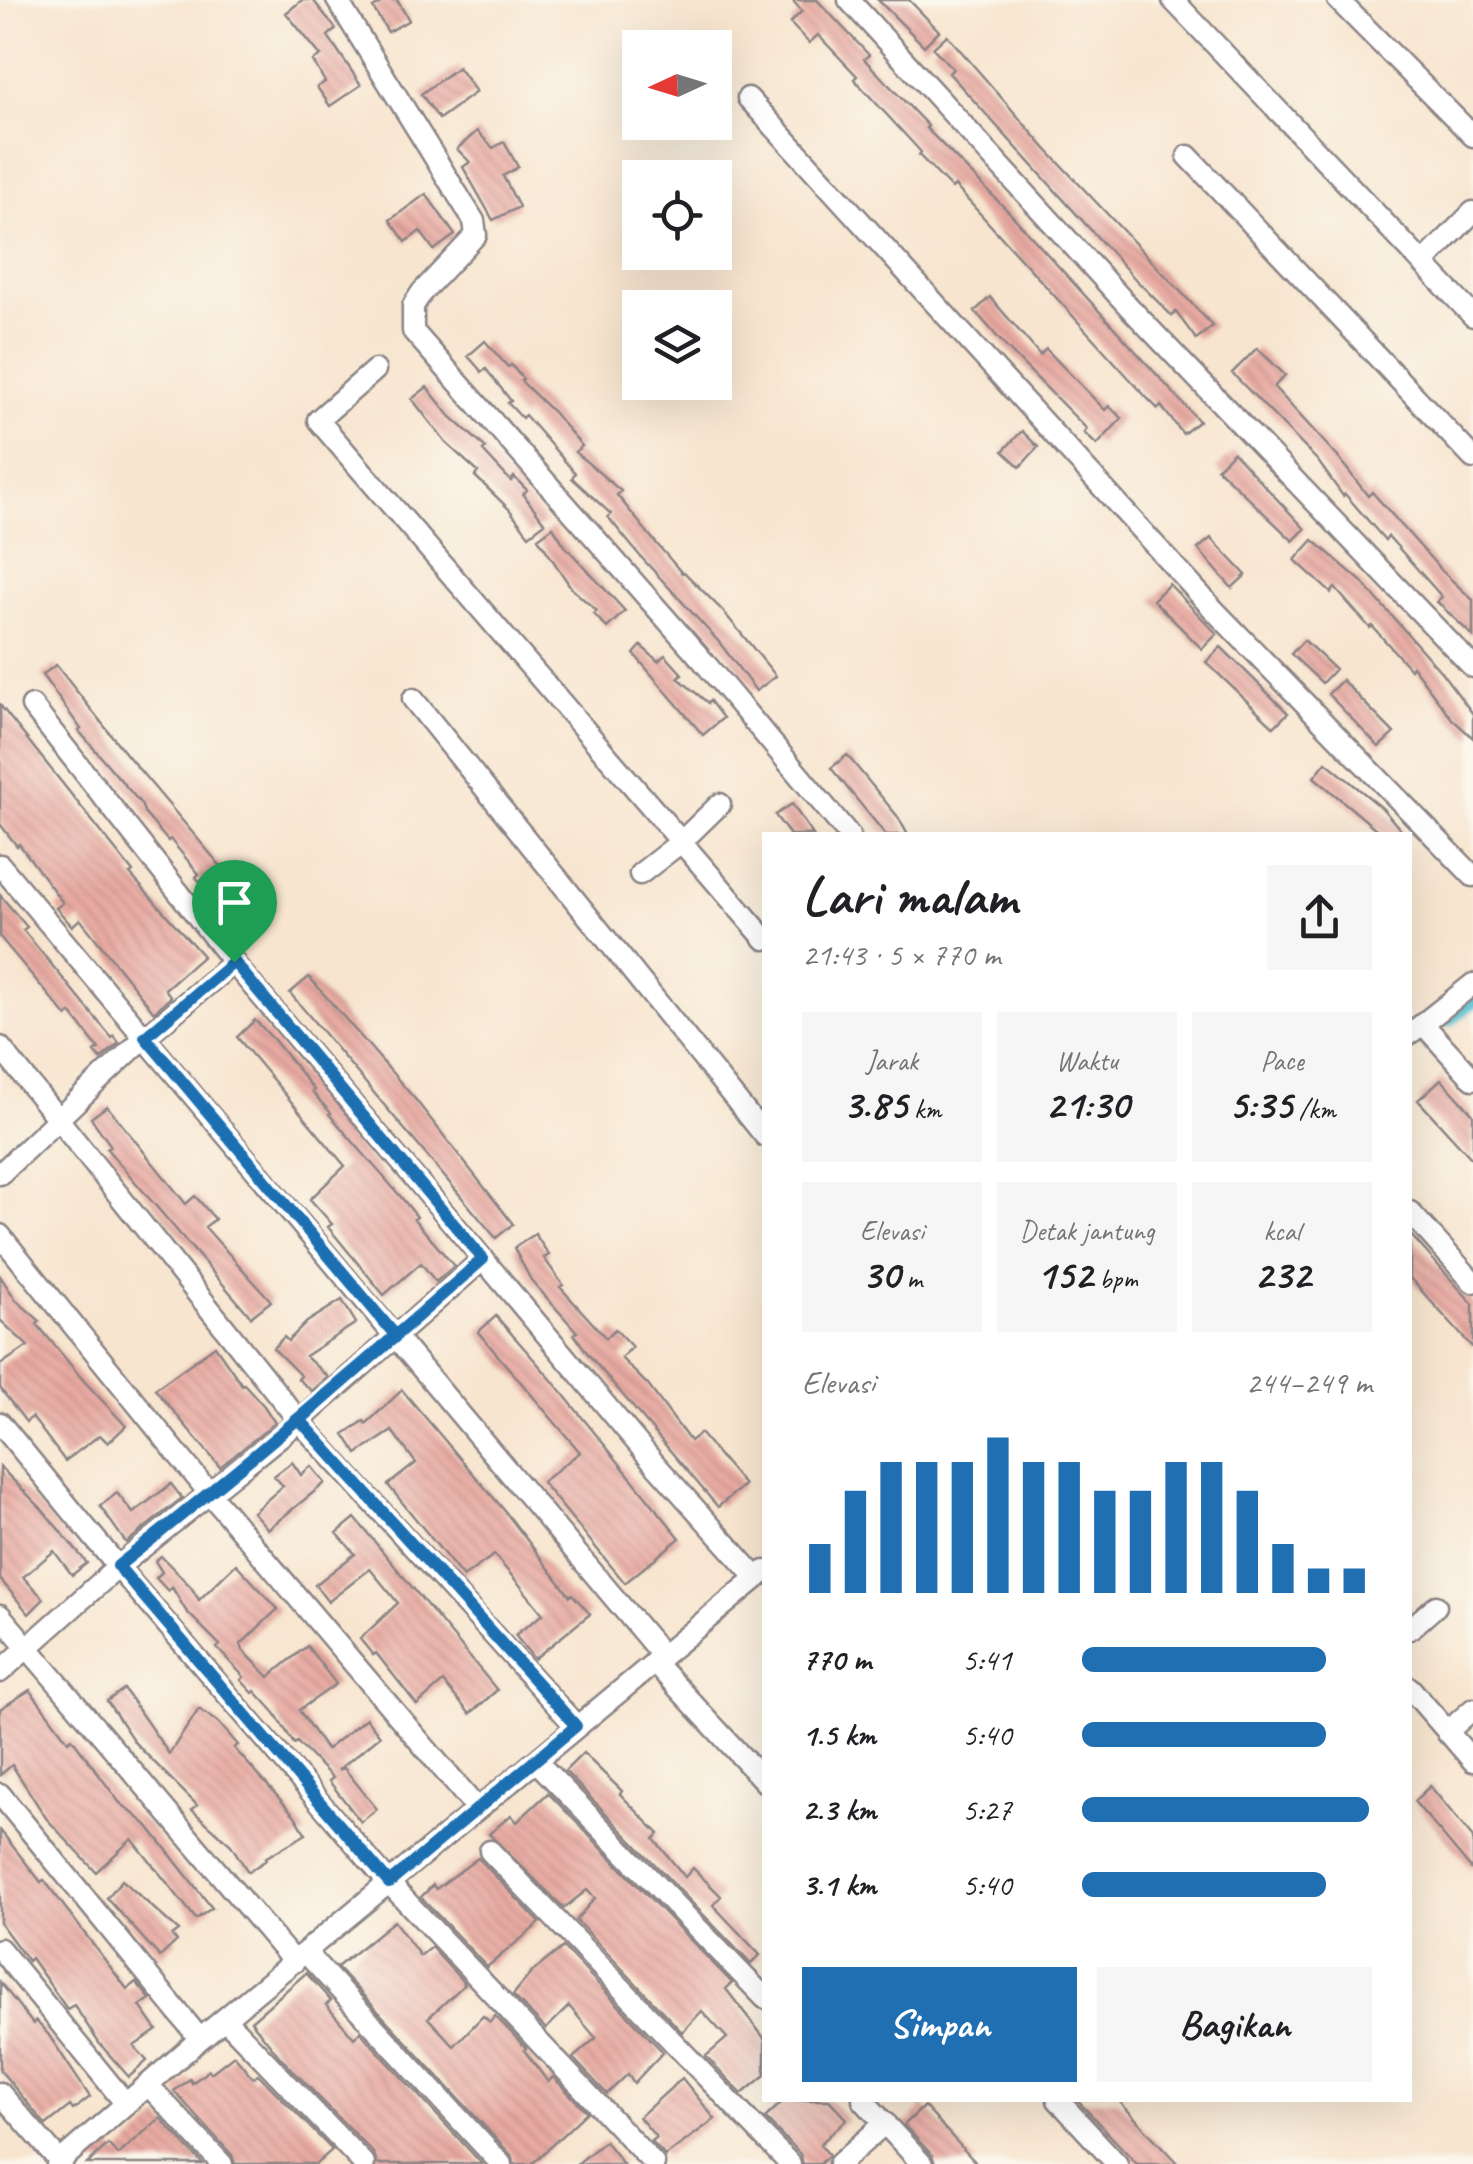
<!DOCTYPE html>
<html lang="id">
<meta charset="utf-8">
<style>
body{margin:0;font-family:Caveat,sans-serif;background:#f6f6f6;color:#202124;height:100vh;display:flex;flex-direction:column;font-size:38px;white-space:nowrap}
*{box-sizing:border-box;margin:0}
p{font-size:32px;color:#757577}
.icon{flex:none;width:55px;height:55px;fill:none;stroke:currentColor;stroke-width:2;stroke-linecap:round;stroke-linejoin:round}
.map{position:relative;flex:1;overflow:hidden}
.sheet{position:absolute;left:762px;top:832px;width:650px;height:1270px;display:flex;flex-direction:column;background:#fff;border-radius:0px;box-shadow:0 10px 40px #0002}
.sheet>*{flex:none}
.needle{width:65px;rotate:266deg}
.buttons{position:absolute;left:622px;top:30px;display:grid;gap:20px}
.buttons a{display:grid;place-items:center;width:110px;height:110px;border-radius:0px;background:#fff;box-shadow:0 10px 40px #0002;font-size:50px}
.pin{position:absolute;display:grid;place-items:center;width:85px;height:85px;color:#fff;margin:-102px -42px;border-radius:50% 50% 50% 0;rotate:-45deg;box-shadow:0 0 10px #0007}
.pin .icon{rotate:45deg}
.round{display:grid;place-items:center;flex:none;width:105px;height:105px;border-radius:0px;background:#f6f6f6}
.summary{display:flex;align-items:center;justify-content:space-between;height:170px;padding:0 40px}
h1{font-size:55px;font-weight:700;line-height:75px}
.figures{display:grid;grid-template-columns:repeat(3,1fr);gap:15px;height:170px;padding:10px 40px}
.figures div{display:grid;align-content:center;border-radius:0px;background:#f6f6f6;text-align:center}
.figures b{font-size:42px;font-weight:700}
.figures small{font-size:28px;font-weight:400}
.figures p{font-size:28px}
.chart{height:280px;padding:20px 40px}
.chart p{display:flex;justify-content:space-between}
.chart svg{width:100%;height:180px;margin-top:10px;stroke:#1f6fb2;stroke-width:6}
.primary-button{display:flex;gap:20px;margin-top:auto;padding:20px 40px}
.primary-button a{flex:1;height:115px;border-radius:0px;background:#1f6fb2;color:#fff;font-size:40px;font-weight:700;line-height:115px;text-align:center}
.primary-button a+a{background:#f6f6f6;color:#202124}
ul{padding:0 40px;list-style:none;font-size:32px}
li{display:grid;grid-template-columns:160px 120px 1fr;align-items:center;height:75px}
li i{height:25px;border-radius:12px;background:#1f6fb2}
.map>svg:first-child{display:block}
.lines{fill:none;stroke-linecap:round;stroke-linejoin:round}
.canal{stroke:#55bfd1;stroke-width:22}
.building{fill:url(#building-back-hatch)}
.minor-casing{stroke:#8c8485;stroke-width:25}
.minor{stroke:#fff;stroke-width:20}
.route-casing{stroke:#fff;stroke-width:20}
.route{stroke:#1f6fb2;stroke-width:12}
</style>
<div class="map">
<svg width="1473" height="2164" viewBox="0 0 1473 2164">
<defs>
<pattern id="building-back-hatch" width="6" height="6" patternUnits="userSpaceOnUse" patternTransform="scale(2.5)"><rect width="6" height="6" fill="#e8aaa2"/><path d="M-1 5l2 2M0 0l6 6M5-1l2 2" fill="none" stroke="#c7928c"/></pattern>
</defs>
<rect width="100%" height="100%" fill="#fbf7ec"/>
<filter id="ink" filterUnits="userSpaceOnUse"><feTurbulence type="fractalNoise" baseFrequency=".01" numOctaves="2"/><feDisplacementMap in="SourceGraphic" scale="20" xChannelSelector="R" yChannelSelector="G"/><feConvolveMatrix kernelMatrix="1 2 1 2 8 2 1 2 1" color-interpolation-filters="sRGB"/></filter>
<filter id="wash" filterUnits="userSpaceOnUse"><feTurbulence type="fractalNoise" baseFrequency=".0048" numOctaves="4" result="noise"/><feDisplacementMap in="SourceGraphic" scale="40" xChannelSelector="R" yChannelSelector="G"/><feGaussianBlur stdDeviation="2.25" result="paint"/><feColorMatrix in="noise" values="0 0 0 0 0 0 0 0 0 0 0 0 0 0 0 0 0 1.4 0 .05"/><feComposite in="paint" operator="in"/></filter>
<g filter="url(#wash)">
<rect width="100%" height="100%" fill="#f7e5cf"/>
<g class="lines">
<path class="canal" d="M1448,1016L1473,997"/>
</g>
<g id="blocks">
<path class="building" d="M302,0H313L336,29L328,36L361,85L330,106L317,87L325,82L313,61L321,56L286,13Z
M386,0H397L409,20L388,32L373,8Z
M792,0H817L869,55L864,59L928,126L926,128L1009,212L1199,421L1183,434L1161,406L1158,409L1148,399L955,186L952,189L919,155L921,152L854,79L857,76L818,35L809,43L790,23L802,11Z
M878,0H909L939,31L924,46Z
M947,35L1046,149L1213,326L1196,339L1176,312L1172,316L1136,280L949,73L953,69L933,48Z
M458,67L476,92L439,119L421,94Z
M477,131L493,148L504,142L518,167L503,176L519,207L493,220L463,167L470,162L457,149Z
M426,194L455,235L434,250L420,231L406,242L390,220Z
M990,297L1040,355L1046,349L1105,410L1109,406L1122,418L1097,445L1084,433L1087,429L1007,348L975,311Z
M485,341L508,367L511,365L523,379L521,381L553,412L582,446L575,452L621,491L617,495L656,543L682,573L684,572L722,610L776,676L756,691L719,642L640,556L608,517L611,514L572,478L575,473L525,415L522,418L508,403L511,401L486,369L482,372L468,356Z
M1257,348L1285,375L1274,387L1337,456L1368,496L1372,492L1442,571L1473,600V636L1437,602L1442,597L1388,536L1385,540L1345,494L1343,496L1318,461L1232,373Z
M427,387L450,416L486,448L483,451L511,481L514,477L527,490L523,494L545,523L529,535L509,509L475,476L478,472L446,443L412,399Z
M1022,431L1038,447L1020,467L1003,451Z
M1233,452L1305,529L1293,541L1217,468Z
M553,527L565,546L625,611L607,628L594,614L597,611L572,589L538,538Z
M1211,538L1246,575L1232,588L1198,549Z
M1313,540L1361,581L1442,673L1473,714V738L1452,719L1412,666L1410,669L1372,626L1370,628L1335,588L1331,593L1295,560Z
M1169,584L1217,634L1202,649L1153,600Z
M1304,640L1335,669L1322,683L1291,654Z
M641,646L658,661L665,655L682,674L678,678L708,703L710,701L723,718L703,735L634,654Z
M1221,647L1288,713L1274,727L1206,662Z
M56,665L127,755L256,908L235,924L196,877L199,874L170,839L168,841L145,814L141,804L79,731L81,729L42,675Z
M1342,680L1394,733L1379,747L1328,694Z
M0,705L133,872L130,874L203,956L165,989L171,997L154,1012L80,919L72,926L56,908L63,903L19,844L17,846L0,824Z
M847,755L898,817L908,835H886L831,768Z
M1326,762L1382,808L1405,835H1383L1314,777Z
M792,804L813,835H790L775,815Z
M0,895L27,927L23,930L112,1038L114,1036L119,1043L101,1059L95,1052L99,1049L71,1013L67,1017L0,937Z
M309,977L415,1099L513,1224L496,1238L290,993Z
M255,1020L275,1041L314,1090L312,1092L331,1113L329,1114L401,1197L417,1217L414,1219L454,1266L436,1282L421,1263L384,1295L328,1227L332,1224L310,1199L345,1166L237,1037Z
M1441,1079L1473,1114V1160L1418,1100Z
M107,1106L186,1204L195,1196L215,1219L205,1227L271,1301L251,1317L107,1149L111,1146L91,1118Z
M535,1234L549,1255L544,1258L563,1285L560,1287L606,1338L615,1329L632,1347L621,1358L648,1385L690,1441L700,1433L744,1485L718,1507L588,1354L574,1334L577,1332L531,1280L514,1248Z
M1410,1234L1473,1304V1348L1410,1278Z
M0,1276L16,1300L40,1321L37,1324L83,1380L126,1426L108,1443L100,1435L65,1461L32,1417L26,1422L0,1388V1365L28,1346L0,1320Z
M342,1300L356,1323L305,1356L328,1377L312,1391L298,1379L301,1376L273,1348L284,1337L288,1341L307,1322Z
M496,1316L551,1379L680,1538L625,1583L542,1482L580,1452L478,1332Z
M215,1346L242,1385L244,1384L264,1406L275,1423L220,1467L155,1389Z
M402,1390L504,1510L570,1596L572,1594L590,1614L534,1659L515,1635L543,1614L519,1584L494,1555L463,1577L388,1485L416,1463L392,1431L357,1454L344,1434L364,1421L366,1424Z
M292,1462L301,1475L311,1466L325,1483L268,1529L253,1512L283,1486L274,1476Z
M0,1467L40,1507L87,1563L72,1575L54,1551L23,1577L44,1599L29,1614L0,1579Z
M171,1484L182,1498L126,1543L100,1506L117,1493L133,1513Z
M355,1518L497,1690L470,1714L443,1682L417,1705L376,1653L373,1655L360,1639L398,1603L370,1569L328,1602L315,1585L355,1554L337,1533Z
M161,1556L191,1587L199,1600L236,1564L278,1609L241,1644L243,1650L269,1677L307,1646L336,1684L299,1710L326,1750L366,1718L380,1736L338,1770L344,1768L377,1809L361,1822L329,1781L333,1778L297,1742L294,1744L275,1713L255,1691L253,1693L241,1680L244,1677L217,1648L220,1645L186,1611L172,1587L168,1591L156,1578L162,1572L155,1561Z
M124,1689L169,1754L199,1709L218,1722L238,1745L234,1748L295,1816L306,1834L265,1858L266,1860L248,1872L231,1845L192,1810L197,1805L135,1743L107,1701Z
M30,1690L68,1741L72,1738L119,1802L147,1825L212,1908L196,1919L132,1839L96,1872L46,1818L12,1765L0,1775V1709Z
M583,1753L622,1791L620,1794L659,1834L654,1839L685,1877L693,1868L721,1896L713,1905L760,1955L751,1964L565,1771Z
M1430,1786L1473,1838V1871L1414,1801Z
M548,1793L732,1983L726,1989L765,2039V2075L742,2094L706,2056L727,2038L702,2011L682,2032L576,1920L595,1898L587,1890L564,1908L489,1834L511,1815L517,1822Z
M0,1830L41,1882L44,1880L127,1989L136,1982L150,1999L140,2006L157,2030L134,2046L147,2061L129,2077L99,2043L74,2005L67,2009L31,1958L28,1961L0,1923Z
M478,1858L540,1923L487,1967L421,1897L433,1885L436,1889Z
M122,1880L179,1931L172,1936L177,1941L160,1957L107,1898Z
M394,1921L420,1956L431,1947L465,1984L428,2018L454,2046L483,2016L490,2022L495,2016L526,2048L524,2050L548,2082L553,2077L587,2112L532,2164H514L511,2155L337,1967Z
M563,1947L663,2052L634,2083L628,2074L607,2094L573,2058L596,2038L569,2006L546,2029L513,1995L531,1973Z
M306,1973L331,2001L326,2005L354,2038L360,2032L482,2164H377L374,2154L279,2056L251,2021Z
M0,1982L33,2024L36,2021L48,2034L90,2097L73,2110L70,2106L46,2125L0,2070Z
M234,2055L253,2078L258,2074L332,2150L316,2164H235L232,2155L174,2091L190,2079L192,2083L209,2070L211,2073Z
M682,2078L715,2119L665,2156L651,2141L656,2137L639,2117Z
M784,2100H829L847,2119L820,2144L829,2155L820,2164H803L800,2154L765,2118Z
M1077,2100H1118L1178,2164H1137Z
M924,2106L977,2164H935L932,2155L904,2125Z
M160,2118L203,2164H87L108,2144L118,2155Z
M605,2141L623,2164H577Z"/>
</g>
</g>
<g filter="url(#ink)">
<use href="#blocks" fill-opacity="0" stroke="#8c8485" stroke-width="2.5"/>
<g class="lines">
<defs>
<path id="minor" d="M337,0L474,221L476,235L422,292L413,306V331L704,662L849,835
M849,0L1130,308L1473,667
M1173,0L1473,316
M1338,0L1473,136
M748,98L1214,610L1473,876
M1188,156L1473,458
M1424,262L1473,212
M375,370L318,420L765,939
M413,699L765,1136
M0,865L662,1655
M640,874L681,842L720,804
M234,962L145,1037L58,1119L299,1421L576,1726
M1423,1024L1473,1079
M1410,1034L1473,984
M0,1047L58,1119L0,1174
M1410,1212L1473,1282
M0,1235L210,1494L477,1809
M483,1259L655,1464L757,1578
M0,1423L118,1567L389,1883L654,2164
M0,1615L294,1962
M1410,1629L1436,1606
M654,1662L765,1782
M0,1672L118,1567L299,1421L483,1259L242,973L32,706
M1410,1688L1473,1761
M1447,1732L1473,1709
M537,1762L765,1998
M0,1794L200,2039
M490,1851L790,2164
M0,1949L126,2104
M306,1953L501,2164
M225,2019L364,2164
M148,2085L222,2164
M0,2093L62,2164
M863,2100L922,2164
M1058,2100L1117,2164
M57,2164L200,2039L765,1571
M839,2164L885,2123"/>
</defs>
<use href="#minor" class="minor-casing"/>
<use href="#minor" class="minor"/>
</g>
</g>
<g class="lines" filter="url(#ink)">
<defs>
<path id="route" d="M234,962L483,1259C363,1365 243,1467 118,1566L389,1883L576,1726L300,1420L396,1336L145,1037L234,962"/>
</defs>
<use href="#route" class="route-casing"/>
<use href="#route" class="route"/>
</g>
</svg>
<div class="buttons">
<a><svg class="needle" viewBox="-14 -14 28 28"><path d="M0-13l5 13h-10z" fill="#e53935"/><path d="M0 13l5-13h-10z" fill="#757577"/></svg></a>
<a><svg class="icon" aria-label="locate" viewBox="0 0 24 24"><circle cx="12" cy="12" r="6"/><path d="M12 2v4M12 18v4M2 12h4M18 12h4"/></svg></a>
<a><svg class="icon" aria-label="layers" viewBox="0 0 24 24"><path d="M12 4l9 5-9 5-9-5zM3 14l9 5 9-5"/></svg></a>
</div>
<div class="pin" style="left:234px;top:962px;background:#1e9e55"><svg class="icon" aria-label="arrive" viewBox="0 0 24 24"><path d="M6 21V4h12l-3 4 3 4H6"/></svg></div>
<section class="sheet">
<div class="summary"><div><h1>Lari malam</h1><p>21:43 · 5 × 770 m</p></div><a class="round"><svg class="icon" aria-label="share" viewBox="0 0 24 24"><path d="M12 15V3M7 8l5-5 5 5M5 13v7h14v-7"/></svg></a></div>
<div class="figures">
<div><p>Jarak</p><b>3.85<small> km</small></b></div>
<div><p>Waktu</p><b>21:30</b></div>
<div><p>Pace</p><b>5:35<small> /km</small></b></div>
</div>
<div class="figures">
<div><p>Elevasi</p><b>30<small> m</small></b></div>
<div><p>Detak jantung</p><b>152<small> bpm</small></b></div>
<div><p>kcal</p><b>232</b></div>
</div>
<div class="chart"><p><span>Elevasi</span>244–249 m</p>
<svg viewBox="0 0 160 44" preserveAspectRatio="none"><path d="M5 44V32M15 44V19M25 44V12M35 44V12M45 44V12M55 44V6M65 44V12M75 44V12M85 44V19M95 44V19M105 44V12M115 44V12M125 44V19M135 44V32M145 44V38M155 44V38"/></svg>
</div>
<ul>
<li><b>770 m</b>5:41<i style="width:84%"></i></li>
<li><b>1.5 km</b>5:40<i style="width:84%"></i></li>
<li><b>2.3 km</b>5:27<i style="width:99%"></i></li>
<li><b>3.1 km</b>5:40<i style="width:84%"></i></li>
</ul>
<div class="primary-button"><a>Simpan</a><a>Bagikan</a></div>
</section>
</div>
